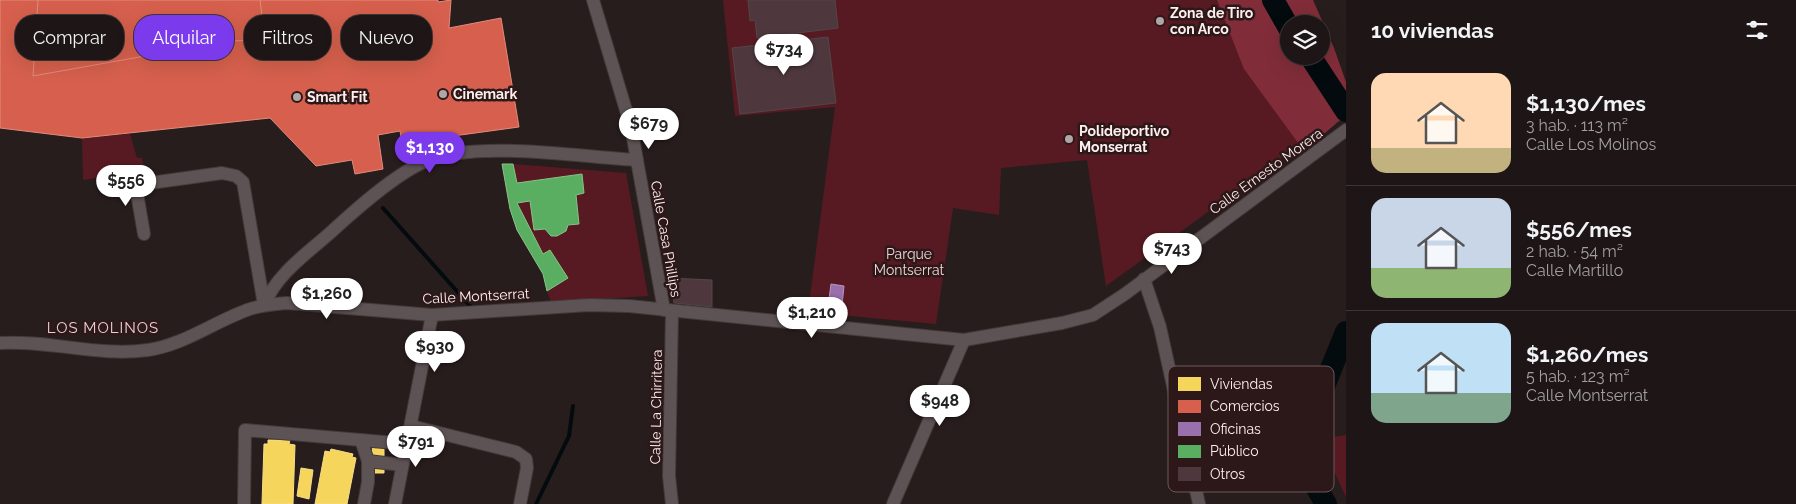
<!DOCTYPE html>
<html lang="es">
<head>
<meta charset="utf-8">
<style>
	:root { --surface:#1e1616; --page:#2b2323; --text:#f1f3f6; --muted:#a19fa1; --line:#3c3535; --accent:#7c3aed }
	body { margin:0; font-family:Raleway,sans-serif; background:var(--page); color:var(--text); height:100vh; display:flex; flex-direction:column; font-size:19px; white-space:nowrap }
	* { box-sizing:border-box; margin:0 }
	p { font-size:16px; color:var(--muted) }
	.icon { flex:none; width:28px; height:28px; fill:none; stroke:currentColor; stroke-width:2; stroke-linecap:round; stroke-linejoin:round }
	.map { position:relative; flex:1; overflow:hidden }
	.sheet { display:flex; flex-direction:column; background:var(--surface); width:450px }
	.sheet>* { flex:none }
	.guide { position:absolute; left:15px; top:15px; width:475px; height:45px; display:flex; gap:10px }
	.controls { position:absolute; left:1280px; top:15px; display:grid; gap:10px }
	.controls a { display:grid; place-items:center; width:50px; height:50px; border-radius:50%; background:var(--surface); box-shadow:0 5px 20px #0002,0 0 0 1px var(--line); font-size:25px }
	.price { position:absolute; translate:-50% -42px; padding:0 11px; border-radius:18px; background:#fff; color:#222; font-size:16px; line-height:32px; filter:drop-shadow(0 1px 2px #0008) }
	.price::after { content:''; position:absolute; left:50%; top:30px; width:15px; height:11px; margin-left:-8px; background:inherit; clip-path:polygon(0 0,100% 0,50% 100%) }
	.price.active { background:var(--accent); color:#fff }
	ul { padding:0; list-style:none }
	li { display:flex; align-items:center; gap:15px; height:125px; padding:0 25px }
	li+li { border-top:1px solid var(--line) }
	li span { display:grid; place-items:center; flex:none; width:140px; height:100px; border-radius:15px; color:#555 }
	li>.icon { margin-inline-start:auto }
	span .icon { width:60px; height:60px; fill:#fffc; stroke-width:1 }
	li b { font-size:21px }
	h2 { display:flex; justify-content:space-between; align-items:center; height:60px; padding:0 25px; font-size:21px }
	.chip { padding:0 18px; border-radius:20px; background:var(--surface); box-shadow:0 5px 20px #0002,0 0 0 1px var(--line); font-size:18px; line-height:45px }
	.chip.active { background:var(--accent); color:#fff }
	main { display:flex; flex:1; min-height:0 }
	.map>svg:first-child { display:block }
	.green { fill:#581a22 }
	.forest { fill:#802d39; fill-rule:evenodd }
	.homes { fill:#f6d55c; stroke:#f8dc88 }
	.shops { fill:#d6604d; stroke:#e28b7d }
	.offices { fill:#9970ab; stroke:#b796bf }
	.public { fill:#5aae61; stroke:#8bc18b }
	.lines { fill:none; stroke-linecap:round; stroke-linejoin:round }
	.stream { stroke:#040b0e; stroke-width:4 }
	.river { stroke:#040b0e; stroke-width:22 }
	.building { fill:#4f383d; stroke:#514748 }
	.minor-casing { stroke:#433a3a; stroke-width:14 }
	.minor { stroke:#5e5354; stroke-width:12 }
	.poi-dot { fill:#b3a5a5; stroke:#2d1819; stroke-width:2 }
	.labels { text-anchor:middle; stroke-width:5; stroke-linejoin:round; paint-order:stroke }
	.poi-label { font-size:14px; font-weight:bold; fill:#feeeee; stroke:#2d1819; text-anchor:start }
	.street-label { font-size:14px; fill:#feeeee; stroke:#2d1819 }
	.park-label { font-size:14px; fill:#f0d3d4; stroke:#2d1819 }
	.neighbourhood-label { font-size:15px; letter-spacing:1px; fill:#eccdce; stroke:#2d1819 }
	.key { fill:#2d1819; stroke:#6c5859; stroke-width:1 }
	.key-label { font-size:14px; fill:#feeeee }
</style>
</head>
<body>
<main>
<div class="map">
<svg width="1346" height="504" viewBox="0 0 1346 504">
	<rect width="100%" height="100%" fill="#281d1d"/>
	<!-- green -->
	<g class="green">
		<path d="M723,0H1255L1289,56L1337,118L1106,286L1087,160L1001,168L999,215L953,208L936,324L808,312L835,107L735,116Z"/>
		<path d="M130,134L137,158H142L145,174L139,175L137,166L127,168V173L83,180L82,138Z"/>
		<path d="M513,164L626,173L648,296L551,302L547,291L568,278L550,250L543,254L517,203L530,201L534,230L545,229L550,236C559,237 564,234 568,225L579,224L576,195L584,193L582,174L517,183Z"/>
		<path d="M1346,435V497L1319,439Z"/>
	</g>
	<!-- forest -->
	<path class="forest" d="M1217,0H1313L1334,48L1346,82V115L1304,151L1244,69ZM1289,24H1321V56H1289Z"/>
	<!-- homes -->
	<g class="homes">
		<path d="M372,436H384V473H373Z"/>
		<path d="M268,440H290L289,444L295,445L293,504H262L264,444H268Z"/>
		<path d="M331,449L353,454L352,457L356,458L347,504H315L325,451L330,452Z"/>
		<path d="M301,468L313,470L309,499L297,496Z"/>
	</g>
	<!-- shops -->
	<g class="shops">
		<path d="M0,0H438V2L451,0L449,28L501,18L519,127L402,143L400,131L378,135L383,169L355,174L352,160L316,166L270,118L82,138L0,128Z"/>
		<path d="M38,0H260L265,40L229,41L33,76Z"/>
	</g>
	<!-- offices -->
	<path class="offices" d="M831,284L844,286L841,315L827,314Z"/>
	<!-- public -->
	<path class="public" d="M502,164H513L517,183L582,174L584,193L576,195L579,224L568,225L566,231L557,236H551L545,229L534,230L530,201L517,203L543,254L550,250L568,278L547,291L543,274L517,230L510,209Z"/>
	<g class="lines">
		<!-- stream -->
		<g class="stream">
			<path d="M383,208L471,307"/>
			<path d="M536,504L569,436L573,406"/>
		</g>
		<!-- river -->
		<g class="river">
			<path d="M1273,0L1289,28"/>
			<path d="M1310,56L1346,111"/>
			<path d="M1326,504C1313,482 1303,464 1303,438L1346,332"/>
		</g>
	</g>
	<!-- building -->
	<g class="building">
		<path d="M748,0H835L838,28L757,38L755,20L750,21Z"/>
		<path d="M828,37L836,103L740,114L732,48Z"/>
		<path d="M670,278L712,280V307L674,303Z"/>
	</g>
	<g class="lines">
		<defs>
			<g id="minor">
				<path d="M593,0L631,127L664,310"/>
				<path d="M134,176L144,234"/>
				<path d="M136,185L222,173L236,176L243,182L264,305"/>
				<path d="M1144,279L1160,327L1199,504"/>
				<path d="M264,305C277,274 305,255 330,233C355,210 395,174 426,161C477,140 581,157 637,160"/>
				<path d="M0,343C49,340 99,357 148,350C184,345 215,321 250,309C262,305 274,304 287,303L432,315L589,305L629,306L964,340L1062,323L1093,315L1125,294L1346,130"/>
				<path d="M411,426L516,452L526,459L527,468L520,504"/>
				<path d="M361,440L368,461V482L364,504"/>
				<path d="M368,461L402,465"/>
				<path d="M244,504L245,430L407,444"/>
				<path d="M395,504L432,315"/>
				<path d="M672,504L669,476L672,311"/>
				<path d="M893,504L964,340"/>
			</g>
		</defs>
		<!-- minor casing -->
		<use href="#minor" class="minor-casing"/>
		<!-- minor -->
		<use href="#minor" class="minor"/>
	</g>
	<!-- markers -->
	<g class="poi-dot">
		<circle cx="1160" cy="21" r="5"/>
		<circle cx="443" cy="94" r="5"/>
		<circle cx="297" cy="97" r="5"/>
		<circle cx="1069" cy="139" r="5"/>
	</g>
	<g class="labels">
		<!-- poi labels -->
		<g class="poi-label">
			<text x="1170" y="18">Zona de Tiro<tspan x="1170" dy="16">con Arco</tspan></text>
			<text x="453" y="99">Cinemark</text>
			<text x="307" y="102">Smart Fit</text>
			<text x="1079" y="136">Polideportivo<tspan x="1079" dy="16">Monserrat</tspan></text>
		</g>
		<!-- street labels -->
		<g class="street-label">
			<text transform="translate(1266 171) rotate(-36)" y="5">Calle Ernesto Morera</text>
			<text transform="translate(666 239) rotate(80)" y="5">Calle Casa Phillips</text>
			<text transform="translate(476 296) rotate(-3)" y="5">Calle Montserrat</text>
			<text transform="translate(656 407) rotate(-89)" y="5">Calle La Chirritera</text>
		</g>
		<!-- park labels -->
		<g class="park-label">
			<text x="909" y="259">Parque<tspan x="909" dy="16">Montserrat</tspan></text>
		</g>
		<!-- neighbourhood labels -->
		<g class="neighbourhood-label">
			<text x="103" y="333">LOS MOLINOS</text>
		</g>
	</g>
	<!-- legend -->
	<rect x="1168" y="366" width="166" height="126" rx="8" class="key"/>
	<rect x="1178" y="377" width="23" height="14" fill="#f6d55c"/>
	<rect x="1178" y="400" width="23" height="13" fill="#d6604d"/>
	<rect x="1178" y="422" width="23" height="14" fill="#9970ab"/>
	<rect x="1178" y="445" width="23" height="13" fill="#5aae61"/>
	<rect x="1178" y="467" width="23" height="14" fill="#4f383d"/>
	<g class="key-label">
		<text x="1210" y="389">Viviendas</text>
		<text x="1210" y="411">Comercios</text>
		<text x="1210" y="434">Oficinas</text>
		<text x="1210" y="456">Público</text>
		<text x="1210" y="479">Otros</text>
	</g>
</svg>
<div class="controls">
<a><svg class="icon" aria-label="layers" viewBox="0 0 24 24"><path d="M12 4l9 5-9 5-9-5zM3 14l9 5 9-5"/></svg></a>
</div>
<b class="price" style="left:784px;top:76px">$734</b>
<b class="price" style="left:649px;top:150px">$679</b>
<b class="price active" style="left:430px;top:174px">$1,130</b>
<b class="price" style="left:126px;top:207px">$556</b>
<b class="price" style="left:1172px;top:275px">$743</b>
<b class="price" style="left:327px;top:320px">$1,260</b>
<b class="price" style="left:812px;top:339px">$1,210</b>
<b class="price" style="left:435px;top:373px">$930</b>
<b class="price" style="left:940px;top:427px">$948</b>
<b class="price" style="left:416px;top:468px">$791</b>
<div class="guide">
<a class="chip">Comprar</a>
<a class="chip active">Alquilar</a>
<a class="chip">Filtros</a>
<a class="chip">Nuevo</a>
</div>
</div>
<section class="sheet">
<h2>10 viviendas<svg class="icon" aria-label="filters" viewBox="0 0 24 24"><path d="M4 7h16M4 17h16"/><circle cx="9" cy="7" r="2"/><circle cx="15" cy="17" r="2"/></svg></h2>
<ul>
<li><span style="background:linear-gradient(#ffd9b3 75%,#c2b280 0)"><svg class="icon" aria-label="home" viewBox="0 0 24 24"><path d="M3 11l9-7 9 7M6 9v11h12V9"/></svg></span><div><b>$1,130/mes</b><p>3 hab. · 113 m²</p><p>Calle Los Molinos</p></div></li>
<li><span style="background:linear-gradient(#c9d6e8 70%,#8fb573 0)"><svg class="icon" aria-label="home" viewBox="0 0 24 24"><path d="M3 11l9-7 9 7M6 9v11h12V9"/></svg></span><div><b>$556/mes</b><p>2 hab. · 54 m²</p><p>Calle Martillo</p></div></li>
<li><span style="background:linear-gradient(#bfe0f5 70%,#7fa58c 0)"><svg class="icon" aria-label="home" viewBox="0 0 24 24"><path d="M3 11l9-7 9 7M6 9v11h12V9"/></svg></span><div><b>$1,260/mes</b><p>5 hab. · 123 m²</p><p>Calle Montserrat</p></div></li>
</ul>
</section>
</main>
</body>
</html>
